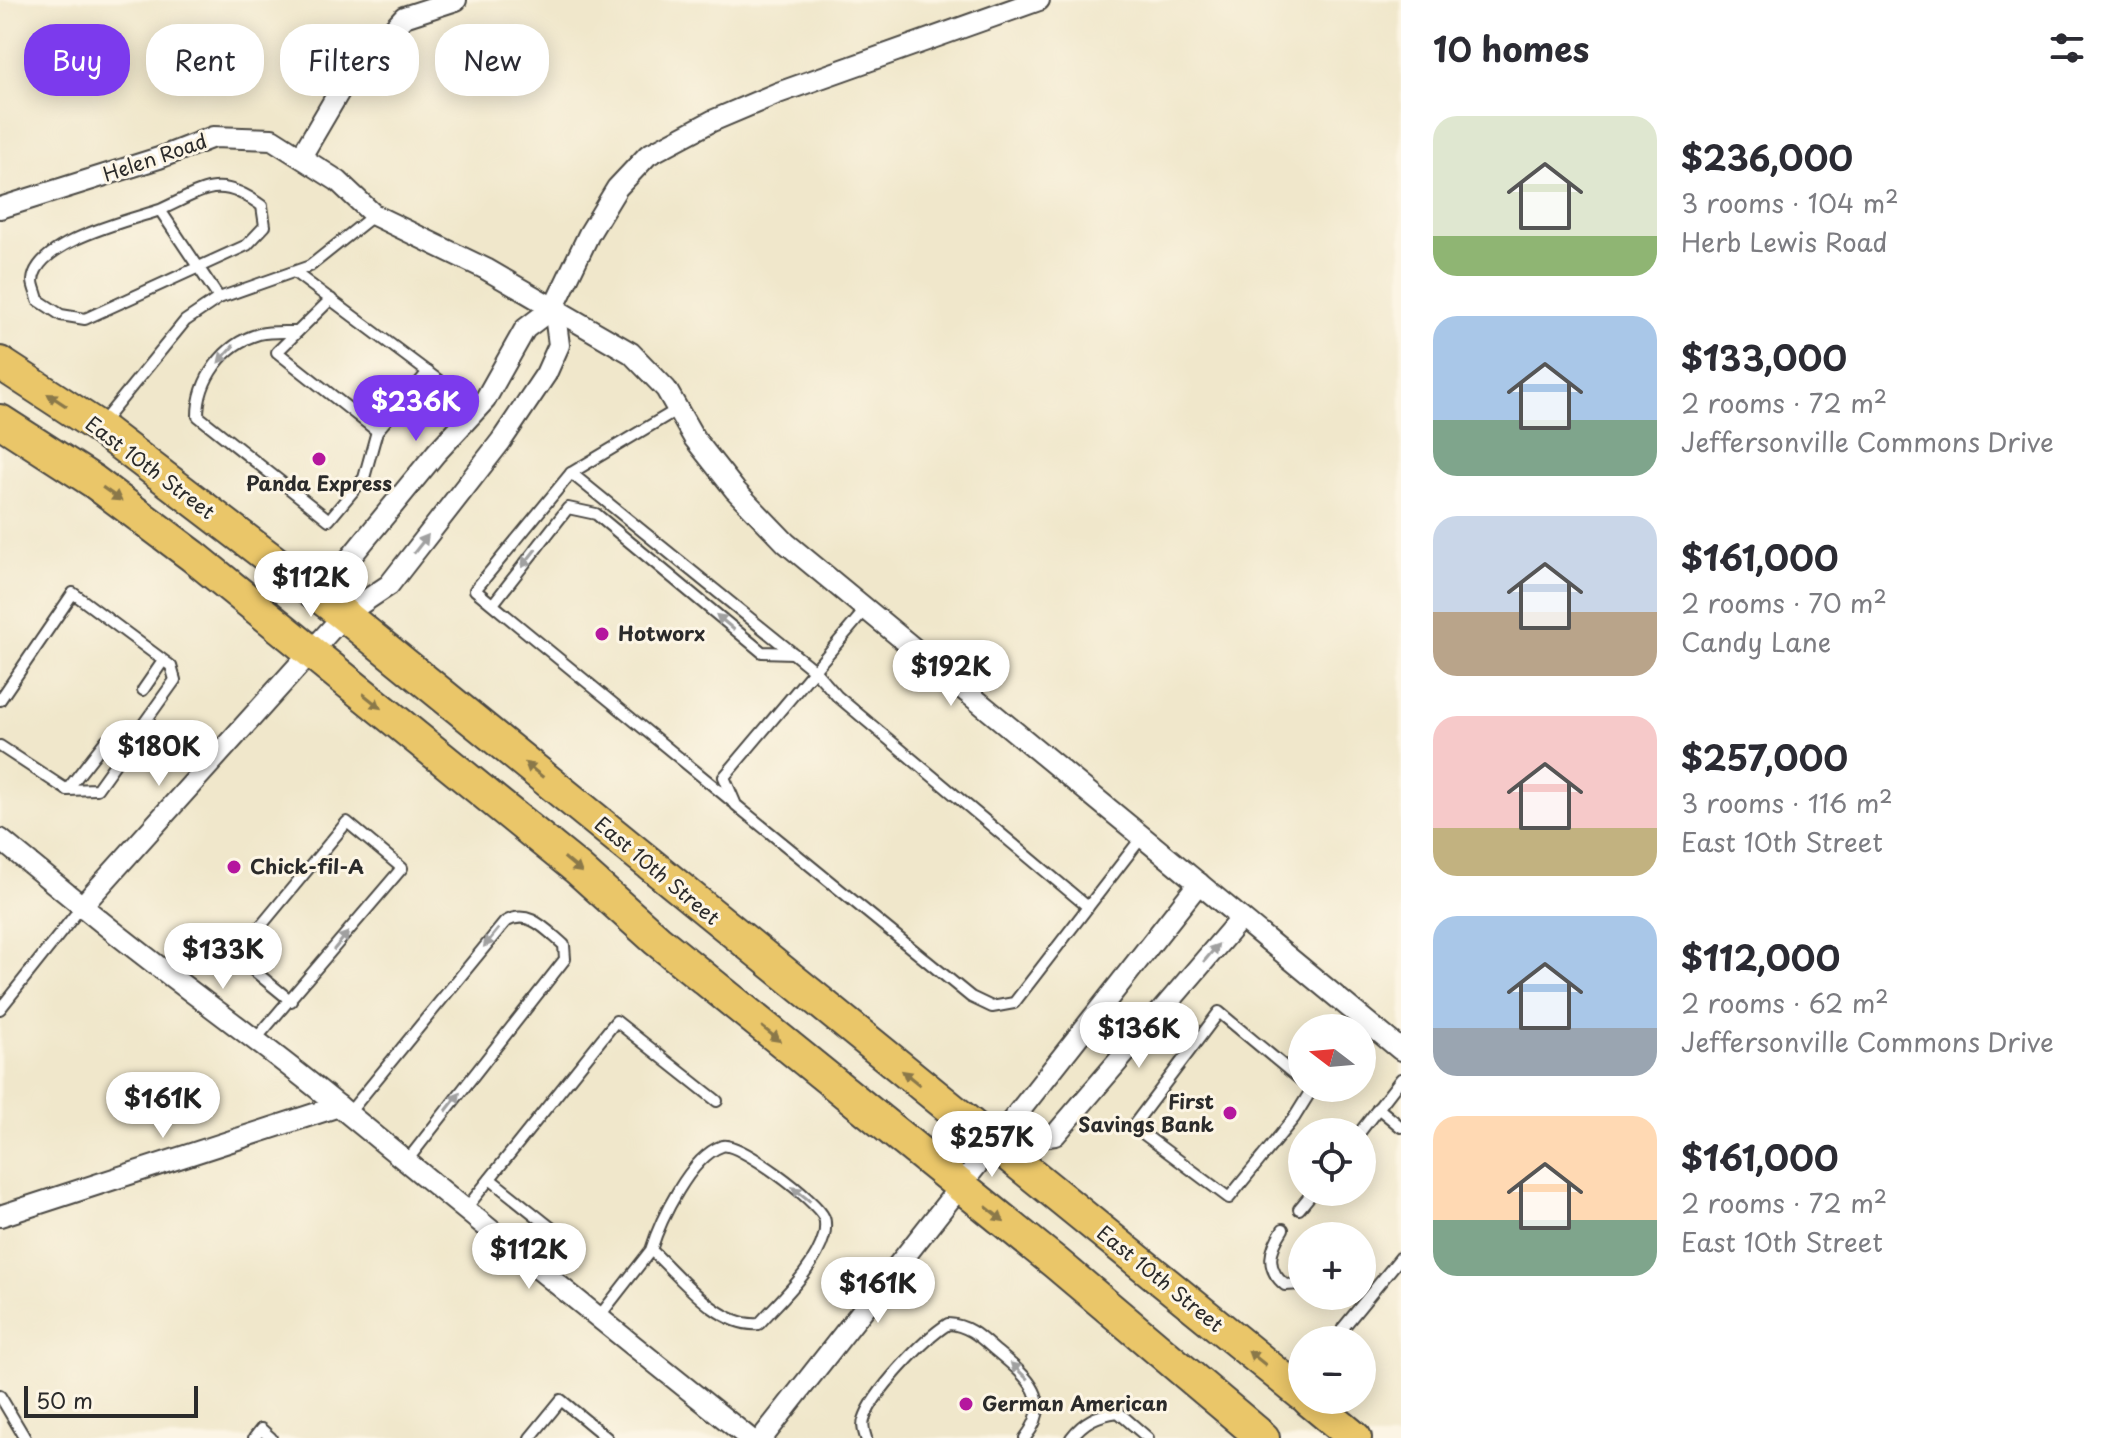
<!DOCTYPE html>
<html lang="en">
<head>
<meta charset="utf-8">
<style>
	:root { --surface:#fff; --page:#f2f2f3; --text:#2b2b33; --muted:#7c7c81; --accent:#7c3aed }
	body { margin:0; font-family:"Playpen Sans",sans-serif; background:var(--page); color:var(--text); height:100vh; display:flex; flex-direction:column; font-size:30px; white-space:nowrap }
	* { box-sizing:border-box; margin:0 }
	p { font-size:26px; color:var(--muted) }
	.icon { flex:none; width:44px; height:44px; fill:none; stroke:currentColor; stroke-width:2; stroke-linecap:round; stroke-linejoin:round }
	.map { position:relative; flex:1; overflow:hidden }
	.panel { display:flex; flex-direction:column; background:var(--surface); width:720px }
	.panel>* { flex:none }
	.top-card { position:absolute; left:24px; top:24px; width:760px; height:72px; display:flex; gap:16px }
	.needle { width:52px; rotate:286deg }
	.tools { position:absolute; left:1288px; top:1014px; display:grid; gap:16px }
	.tools a { display:grid; place-items:center; width:88px; height:88px; border-radius:50%; background:var(--surface); box-shadow:0 4px 20px #0003; font-size:40px }
	.scale { position:absolute; left:24px; bottom:20px; width:174px; box-sizing:border-box; padding-left:8px; border:4px solid #2b2b2b; border-top:0; font-size:22px; line-height:28px; white-space:nowrap; color:#2b2b2b; -webkit-text-stroke:6px #fcf5e5; paint-order:stroke }
	.price { position:absolute; translate:-50% -68px; padding:0 18px; border-radius:28px; background:#fff; color:#222; font-size:26px; line-height:52px; filter:drop-shadow(0 2px 4px #0008) }
	.price::after { content:''; position:absolute; left:50%; top:48px; width:24px; height:18px; margin-left:-12px; background:inherit; clip-path:polygon(0 0,100% 0,50% 100%) }
	.price.current { background:var(--accent); color:#fff }
	ul { padding:0; list-style:none }
	li { display:flex; align-items:center; gap:24px; height:200px; padding:0 32px }
	li span { display:grid; place-items:center; flex:none; width:224px; height:160px; border-radius:24px; color:#555 }
	li>.icon { margin-inline-start:auto }
	span .icon { width:96px; height:96px; fill:#fffc; stroke-width:1 }
	li b { font-size:34px }
	h2 { display:flex; justify-content:space-between; align-items:center; height:96px; padding:0 32px; font-size:34px }
	.pill { padding:0 28px; border-radius:32px; background:var(--surface); box-shadow:0 4px 20px #0003; font-size:28px; line-height:72px }
	.pill.current { background:var(--accent); color:#fff }
	main { display:flex; flex:1; min-height:0 }
	.map>svg:first-child { display:block }
	.lines { fill:none; stroke-linecap:round; stroke-linejoin:round }
	.service-casing { stroke:#494743; stroke-width:14 }
	.minor-casing { stroke:#494743; stroke-width:24 }
	.primary-casing { stroke:#494743; stroke-width:36 }
	.service { stroke:#fff; stroke-width:10 }
	.minor { stroke:#fff; stroke-width:20 }
	.primary { stroke:#eac669; stroke-width:32 }
	.oneway { fill:#a0a0a0 }
	.oneway2 { fill:#8a784a }
	.poi-dot { fill:#b5179e; stroke:#fcf5e5; stroke-width:3 }
	.labels { text-anchor:middle; stroke-width:6; stroke-linejoin:round; paint-order:stroke }
	.street-label { font-size:20px; fill:#2b2b2b; stroke:#fcf5e5 }
	.poi-label { font-size:20px; font-weight:bold; fill:#2b2b2b; stroke:#fcf5e5; text-anchor:start }
</style>
</head>
<body>
<main>
<div class="map">
<svg width="1401" height="1438" viewBox="0 0 1401 1438">
	<rect width="100%" height="100%" fill="#fcf5e5"/>
	<filter id="ink" filterUnits="userSpaceOnUse"><feTurbulence type="fractalNoise" baseFrequency=".0125" numOctaves="2"/><feDisplacementMap in="SourceGraphic" scale="16" xChannelSelector="R" yChannelSelector="G"/><feConvolveMatrix kernelMatrix="1 2 1 2 8 2 1 2 1" color-interpolation-filters="sRGB"/></filter>
	<filter id="wash" filterUnits="userSpaceOnUse"><feTurbulence type="fractalNoise" baseFrequency=".006" numOctaves="4" result="noise"/><feDisplacementMap in="SourceGraphic" scale="32" xChannelSelector="R" yChannelSelector="G"/><feGaussianBlur stdDeviation="1.8" result="paint"/><feColorMatrix in="noise" values="0 0 0 0 0 0 0 0 0 0 0 0 0 0 0 0 0 1.4 0 .05"/><feComposite in="paint" operator="in"/></filter>
	<g filter="url(#wash)">
		<rect width="100%" height="100%" fill="#f0e7cb"/>
	</g>
	<g filter="url(#ink)">
		<g class="lines">
			<defs>
				<g id="service">
					<path d="M160,210C130,220 35,242 33,281C33,286 37,294 38,300L61,315L85,319L247,245L265,226L262,206C219,174 204,190 160,210L219,298"/>
					<path d="M294,272L477,409"/>
					<path d="M331,299L277,352L377,431L428,372"/>
					<path d="M297,332C285,332 270,331 259,334C223,344 198,380 198,416L329,520L364,478L377,431"/>
					<path d="M678,409L571,473L475,590L733,802"/>
					<path d="M102,423L185,321L219,298L310,266L374,215"/>
					<path d="M571,473L815,671L837,696L1088,907"/>
					<path d="M493,604L568,508L596,514L762,652L793,653"/>
					<path d="M866,609L724,777L736,805L971,997L992,1007L1014,1003L1142,837"/>
					<path d="M143,690L163,661"/>
					<path d="M0,700L73,593L171,666L175,680L97,789L67,790L0,746"/>
					<path d="M67,790L106,740"/>
					<path d="M0,1009L82,906"/>
					<path d="M255,1040L402,868L347,822L236,956L291,1001"/>
					<path d="M1302,1081L1219,1012L1133,1126L1229,1198L1294,1118L1312,1089"/>
					<path d="M1378,1108L1401,1127"/>
					<path d="M348,1114L505,922C529,908 546,930 564,945L565,959L406,1162"/>
					<path d="M1360,1132L1401,1079"/>
					<path d="M490,1179L574,1246"/>
					<path d="M1299,1209L1313,1192"/>
					<path d="M464,1211L616,1021L717,1101"/>
					<path d="M1283,1229C1270,1249 1264,1268 1285,1285L1302,1284"/>
					<path d="M598,1318L651,1250C680,1276 718,1328 759,1324C781,1299 815,1269 824,1236C825,1232 826,1222 824,1218C818,1201 738,1141 722,1146C690,1157 660,1221 651,1250"/>
					<path d="M1343,1328L1401,1257"/>
					<path d="M0,1396L25,1438"/>
					<path d="M254,1438L261,1429L271,1438"/>
					<path d="M530,1438L561,1400L607,1438"/>
					<path d="M866,1438C864,1432 862,1426 864,1420C872,1393 924,1339 948,1324C969,1325 981,1338 996,1351C1026,1376 1056,1399 1025,1438"/>
					<path d="M1071,1438C1084,1421 1097,1415 1118,1412L1148,1438"/>
				</g>
				<g id="minor">
					<path d="M302,155L346,80L404,17L456,0"/>
					<path d="M0,208L159,158L213,137L272,139L338,181L374,215L486,269L631,353L666,389L694,438L735,490L786,543L1401,1050"/>
					<path d="M344,615L350,558L436,453L485,400L525,329L554,307L589,234L617,188L648,155L712,121L778,93L1039,0"/>
					<path d="M0,839L82,906L344,615L389,585L501,441L546,374L559,345L554,307"/>
					<path d="M82,906C166,976 256,1037 340,1107C475,1218 612,1329 749,1438"/>
					<path d="M993,1144L1055,1135L1241,918"/>
					<path d="M0,1216L339,1106"/>
					<path d="M762,1438L1199,883"/>
				</g>
				<g id="primary">
					<path d="M0,363L98,427L344,615L1302,1394"/>
					<path d="M0,421L93,481L193,556L578,869L657,940L1056,1263L1263,1438"/>
					<path d="M1309,1400L1355,1438"/>
				</g>
			</defs>
			<!-- service casing -->
			<use href="#service" class="service-casing"/>
			<!-- minor casing -->
			<use href="#minor" class="minor-casing"/>
			<!-- primary casing -->
			<use href="#primary" class="primary-casing"/>
			<!-- service -->
			<use href="#service" class="service"/>
			<!-- minor -->
			<use href="#minor" class="minor"/>
			<!-- primary -->
			<use href="#primary" class="primary"/>
		</g>
		<!-- one-way arrows -->
		<defs><path id="oneway-solid" d="M-6-.8H1V-3.2L6.5 0L1 3.2V.8H-6Z" transform="scale(2)"/></defs>
		<g class="oneway">
			<use href="#oneway-solid" transform="translate(226 354) rotate(132)"/>
			<use href="#oneway-solid" transform="translate(421 544) rotate(-52)"/>
			<use href="#oneway-solid" transform="translate(529 558) rotate(128)"/>
			<use href="#oneway-solid" transform="translate(725 622) rotate(-140)"/>
			<use href="#oneway-solid" transform="translate(491 938) rotate(129)"/>
			<use href="#oneway-solid" transform="translate(341 941) rotate(-50)"/>
			<use href="#oneway-solid" transform="translate(1211 953) rotate(-50)"/>
			<use href="#oneway-solid" transform="translate(453 1102) rotate(-52)"/>
			<use href="#oneway-solid" transform="translate(801 1194) rotate(-142)"/>
			<use href="#oneway-solid" transform="translate(1019 1371) rotate(-136)"/>
		</g>
		<g class="oneway2">
			<use href="#oneway-solid" transform="translate(57 400) rotate(-147)"/>
			<use href="#oneway-solid" transform="translate(112 494) rotate(35)"/>
			<use href="#oneway-solid" transform="translate(372 701) rotate(39)"/>
			<use href="#oneway-solid" transform="translate(534 770) rotate(-141)"/>
			<use href="#oneway-solid" transform="translate(573 865) rotate(40)"/>
			<use href="#oneway-solid" transform="translate(771 1034) rotate(39)"/>
			<use href="#oneway-solid" transform="translate(911 1078) rotate(-141)"/>
			<use href="#oneway-solid" transform="translate(995 1214) rotate(39)"/>
			<use href="#oneway-solid" transform="translate(1257 1358) rotate(-141)"/>
		</g>
	</g>
	<!-- markers -->
	<g class="poi-dot">
		<circle cx="319" cy="459" r="8"/>
		<circle cx="602" cy="634" r="8"/>
		<circle cx="234" cy="867" r="8"/>
		<circle cx="1230" cy="1113" r="8"/>
		<circle cx="966" cy="1404" r="8"/>
	</g>
	<g class="labels">
		<!-- street labels -->
		<g class="street-label">
			<text transform="translate(155 158) rotate(-19)" y="7">Helen Road</text>
			<text transform="translate(150 468) rotate(37)" y="7">East 10th Street</text>
			<text transform="translate(657 871) rotate(40)" y="7">East 10th Street</text>
			<text transform="translate(1160 1279) rotate(39)" y="7">East 10th Street</text>
		</g>
		<!-- poi labels -->
		<g class="poi-label">
			<text x="319" y="491" text-anchor="middle">Panda Express</text>
			<text x="618" y="641">Hotworx</text>
			<text x="250" y="874">Chick-fil-A</text>
			<text x="1214" y="1109" text-anchor="end">First<tspan x="1214" dy="23">Savings Bank</tspan></text>
			<text x="982" y="1411">German American</text>
		</g>
	</g>
</svg>
<div class="tools">
<a><svg class="needle" viewBox="-14 -14 28 28"><path d="M0-13l5 13h-10z" fill="#e53935"/><path d="M0 13l5-13h-10z" fill="#7c7c81"/></svg></a>
<a><svg class="icon" aria-label="locate" viewBox="0 0 24 24"><circle cx="12" cy="12" r="6"/><path d="M12 2v4M12 18v4M2 12h4M18 12h4"/></svg></a>
<a>+</a>
<a>−</a>
</div>
<div class="scale">50 m</div>
<b class="price current" style="left:416px;top:443px">$236K</b>
<b class="price" style="left:311px;top:619px">$112K</b>
<b class="price" style="left:951px;top:708px">$192K</b>
<b class="price" style="left:159px;top:788px">$180K</b>
<b class="price" style="left:223px;top:991px">$133K</b>
<b class="price" style="left:1139px;top:1070px">$136K</b>
<b class="price" style="left:163px;top:1140px">$161K</b>
<b class="price" style="left:992px;top:1179px">$257K</b>
<b class="price" style="left:529px;top:1291px">$112K</b>
<b class="price" style="left:878px;top:1325px">$161K</b>
<div class="top-card">
<a class="pill current">Buy</a>
<a class="pill">Rent</a>
<a class="pill">Filters</a>
<a class="pill">New</a>
</div>
</div>
<section class="panel">
<h2>10 homes<svg class="icon" aria-label="filters" viewBox="0 0 24 24"><path d="M4 7h16M4 17h16"/><circle cx="9" cy="7" r="2"/><circle cx="15" cy="17" r="2"/></svg></h2>
<ul>
<li><span style="background:linear-gradient(#dfe7d0 75%,#8fb573 0)"><svg class="icon" aria-label="home" viewBox="0 0 24 24"><path d="M3 11l9-7 9 7M6 9v11h12V9"/></svg></span><div><b>$236,000</b><p>3 rooms · 104 m²</p><p>Herb Lewis Road</p></div></li>
<li><span style="background:linear-gradient(#a9c7e8 65%,#7fa58c 0)"><svg class="icon" aria-label="home" viewBox="0 0 24 24"><path d="M3 11l9-7 9 7M6 9v11h12V9"/></svg></span><div><b>$133,000</b><p>2 rooms · 72 m²</p><p>Jeffersonville Commons Drive</p></div></li>
<li><span style="background:linear-gradient(#c9d6e8 60%,#b9a48a 0)"><svg class="icon" aria-label="home" viewBox="0 0 24 24"><path d="M3 11l9-7 9 7M6 9v11h12V9"/></svg></span><div><b>$161,000</b><p>2 rooms · 70 m²</p><p>Candy Lane</p></div></li>
<li><span style="background:linear-gradient(#f6c9c9 70%,#c2b280 0)"><svg class="icon" aria-label="home" viewBox="0 0 24 24"><path d="M3 11l9-7 9 7M6 9v11h12V9"/></svg></span><div><b>$257,000</b><p>3 rooms · 116 m²</p><p>East 10th Street</p></div></li>
<li><span style="background:linear-gradient(#a9c7e8 70%,#9aa5b1 0)"><svg class="icon" aria-label="home" viewBox="0 0 24 24"><path d="M3 11l9-7 9 7M6 9v11h12V9"/></svg></span><div><b>$112,000</b><p>2 rooms · 62 m²</p><p>Jeffersonville Commons Drive</p></div></li>
<li><span style="background:linear-gradient(#ffd9b3 65%,#7fa58c 0)"><svg class="icon" aria-label="home" viewBox="0 0 24 24"><path d="M3 11l9-7 9 7M6 9v11h12V9"/></svg></span><div><b>$161,000</b><p>2 rooms · 72 m²</p><p>East 10th Street</p></div></li>
</ul>
</section>
</main>
</body>
</html>
